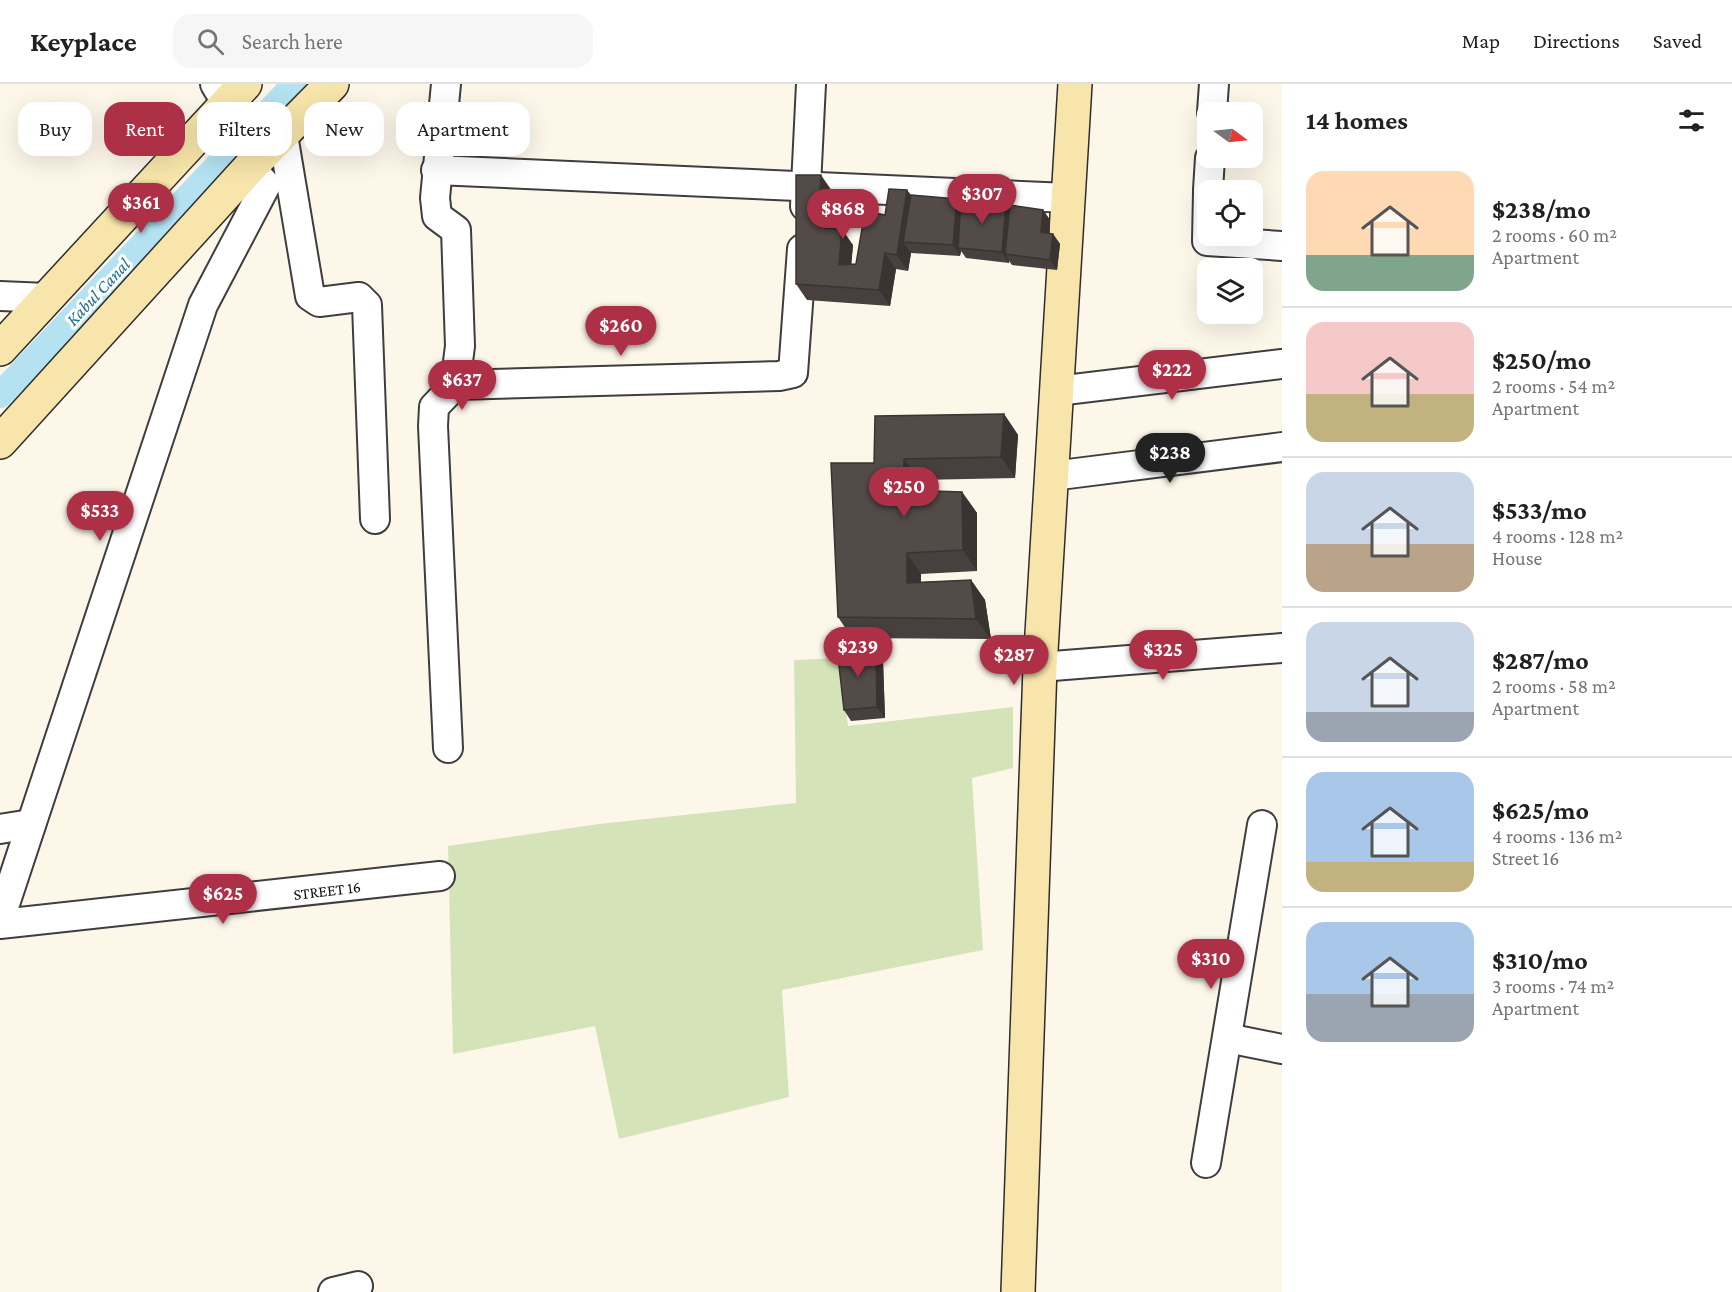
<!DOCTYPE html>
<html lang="en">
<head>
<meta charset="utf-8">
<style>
	:root { --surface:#fff; --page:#f6f6f6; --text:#202124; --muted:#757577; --line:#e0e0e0; --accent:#ae3047 }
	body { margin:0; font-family:"Crimson Pro",serif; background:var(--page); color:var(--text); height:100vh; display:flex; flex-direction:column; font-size:22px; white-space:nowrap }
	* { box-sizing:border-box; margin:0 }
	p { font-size:20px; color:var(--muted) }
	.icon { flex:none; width:33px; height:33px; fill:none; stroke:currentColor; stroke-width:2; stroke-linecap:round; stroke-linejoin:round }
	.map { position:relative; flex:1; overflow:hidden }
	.panel { display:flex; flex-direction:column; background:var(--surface); width:450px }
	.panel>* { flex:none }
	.banner { position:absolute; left:18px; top:18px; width:570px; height:54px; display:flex; gap:12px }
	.needle { width:39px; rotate:105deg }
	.tools { position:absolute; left:1197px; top:18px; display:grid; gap:12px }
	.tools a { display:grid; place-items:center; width:66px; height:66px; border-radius:12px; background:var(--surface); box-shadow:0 6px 24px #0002; font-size:30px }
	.price { position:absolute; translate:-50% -51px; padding:0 14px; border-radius:21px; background:var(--accent); color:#fff; font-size:20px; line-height:39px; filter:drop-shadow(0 2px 3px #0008) }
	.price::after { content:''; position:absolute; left:50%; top:36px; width:18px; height:14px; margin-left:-9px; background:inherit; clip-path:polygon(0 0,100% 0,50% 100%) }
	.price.current { background:#222; color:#fff }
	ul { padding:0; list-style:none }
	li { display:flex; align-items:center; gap:18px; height:150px; padding:0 24px }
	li+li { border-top:2px solid var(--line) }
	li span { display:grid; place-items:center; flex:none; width:168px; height:120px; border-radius:18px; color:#555 }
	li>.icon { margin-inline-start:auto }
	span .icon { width:72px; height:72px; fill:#fffc; stroke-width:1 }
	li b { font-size:26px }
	h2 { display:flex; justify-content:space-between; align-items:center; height:72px; padding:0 24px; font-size:26px }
	.pill { padding:0 21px; border-radius:18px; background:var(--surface); box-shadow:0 6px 24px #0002; font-size:21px; line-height:54px }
	.pill.current { background:var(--accent); color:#fff }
	header { display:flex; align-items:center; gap:36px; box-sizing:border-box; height:84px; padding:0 30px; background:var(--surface); border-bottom:2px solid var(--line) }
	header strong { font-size:28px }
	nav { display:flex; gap:33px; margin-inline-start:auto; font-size:21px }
	.search { width:420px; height:54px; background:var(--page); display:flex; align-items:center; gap:15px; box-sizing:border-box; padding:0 21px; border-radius:18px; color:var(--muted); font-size:22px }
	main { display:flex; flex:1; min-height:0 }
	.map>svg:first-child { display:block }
	.green { fill:#d5e4b8 }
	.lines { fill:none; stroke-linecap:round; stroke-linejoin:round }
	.canal { stroke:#b4e2f0; stroke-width:26 }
	.street-casing { stroke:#3e3e3e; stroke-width:32 }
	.secondary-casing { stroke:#2d2d2d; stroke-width:36 }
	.street { stroke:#fff; stroke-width:28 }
	.secondary { stroke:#f8e5ab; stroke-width:33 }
	.wall { fill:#47403e }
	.shaded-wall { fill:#393432 }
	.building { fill:#524b48; stroke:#393432; stroke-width:1.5 }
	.labels { text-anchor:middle; stroke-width:6; stroke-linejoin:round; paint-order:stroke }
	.street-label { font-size:16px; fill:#0b0b0b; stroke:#fff }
	.water-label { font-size:18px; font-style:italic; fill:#206f91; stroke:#fff }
</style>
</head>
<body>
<header>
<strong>Keyplace</strong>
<div class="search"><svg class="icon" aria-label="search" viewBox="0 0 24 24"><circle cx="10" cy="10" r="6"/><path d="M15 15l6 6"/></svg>Search here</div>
<nav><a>Map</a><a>Directions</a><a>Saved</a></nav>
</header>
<main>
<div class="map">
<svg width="1282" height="1208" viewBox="0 0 1282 1208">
	<rect width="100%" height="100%" fill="#fdf7ea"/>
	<!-- green -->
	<path class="green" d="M840,574L848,642L1013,623V684L972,694L983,866L782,906L789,1013L619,1055L595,942L453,970L448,762L599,740L796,719L794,576Z"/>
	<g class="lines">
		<!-- canal -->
		<path class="canal" d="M0,311L295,0"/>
		<defs>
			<g id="street">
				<path d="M215,0L227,20"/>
				<path d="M446,0L435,114L437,132L456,146L460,262L455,301L434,323L433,342L448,664"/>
				<path d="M1212,28L1214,0"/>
				<path d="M283,51L310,212L319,218L359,213L367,221L375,435"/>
				<path d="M436,86L1068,114"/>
				<path d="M1208,106L1210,74"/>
				<path d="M1208,108L1207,157L1282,162"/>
				<path d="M805,122L811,0"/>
				<path d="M0,212L47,214"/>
				<path d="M455,301L779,292L793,289L802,165"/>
				<path d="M1057,307L1282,280"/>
				<path d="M1052,392L1282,363"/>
				<path d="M1040,583L1282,564"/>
				<path d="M0,745L31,740"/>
				<path d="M0,835L203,221L266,101L250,83"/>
				<path d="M0,840L440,792"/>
				<path d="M1227,954L1282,965"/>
				<path d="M1206,1079L1262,741"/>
				<path d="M333,1208L358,1202"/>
			</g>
			<g id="secondary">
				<path d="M0,265L245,0"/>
				<path d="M0,358L250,83L332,0"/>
				<path d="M1018,1208L1040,583L1075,0"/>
			</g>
		</defs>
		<!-- street casing -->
		<use href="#street" class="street-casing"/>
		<!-- secondary casing -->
		<use href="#secondary" class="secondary-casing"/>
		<!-- street -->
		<use href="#street" class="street"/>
		<!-- secondary -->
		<use href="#secondary" class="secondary"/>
	</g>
	<!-- wall -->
	<g class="wall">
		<path d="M907,106L911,111L961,120L1043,126L1050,136L1049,149L1053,150L1060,160L1057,186L1012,181L1009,177V179L966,174L961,167L960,172L911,169L908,187L896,185L890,222L807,216L796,200L832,107L831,123L836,130V145L853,161L851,181L856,180L885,131Z"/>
		<path d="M1004,330L1018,351L1015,394L919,396L918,407L962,408L977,429V487L921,490V498L971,496L985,516L991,555L852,554L838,533L874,379Z"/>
		<path d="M883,577L885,634L851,637L844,626Z"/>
	</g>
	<!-- shaded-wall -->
	<g class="shaded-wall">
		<path d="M821,91L832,107L831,123L836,130V160L825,144L820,110Z"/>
		<path d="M907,106L918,122L903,158L911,169L908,187L897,171Z"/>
		<path d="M957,115L965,126L958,164L961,167L960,172L953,161Z"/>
		<path d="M1006,120L1014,131L1005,170L1009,177V179L1002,168Z"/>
		<path d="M1043,126L1050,136L1049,158L1041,148Z"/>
		<path d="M842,145L853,161L850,196L839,181Z"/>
		<path d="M1053,150L1060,160L1057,186L1050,176Z"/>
		<path d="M885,169L896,185L890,222L879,206Z"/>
		<path d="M1004,330L1018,351L1015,394L1001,373Z"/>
		<path d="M904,375L919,396L917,427L903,406Z"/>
		<path d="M962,408L977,429V487L963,466Z"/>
		<path d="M907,469L921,490V520L907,499Z"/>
		<path d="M971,496L985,516L991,555L976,535Z"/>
		<path d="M876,566L883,577L885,634L877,623Z"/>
	</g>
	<!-- building -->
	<g class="building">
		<path d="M796,91H821L820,110L825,115V144L842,145L839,181L856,180L865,127L885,131L889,105L907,106L897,171L885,169L879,206L796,200Z"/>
		<path d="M911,111L957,115L953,161L903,158Z"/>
		<path d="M961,114L1006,120L1002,168L958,164Z"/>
		<path d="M1010,121L1043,126L1041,148L1053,150L1050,176L1005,170Z"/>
		<path d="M1004,330L1001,373L904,375L903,406L962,408L963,466L907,469V499L971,496L976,535L838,533L831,379H874L875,332Z"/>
		<path d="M837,564L876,566L877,623L844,626Z"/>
	</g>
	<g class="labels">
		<!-- street labels -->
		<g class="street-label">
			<text transform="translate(327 806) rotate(-7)" y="6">STREET 16</text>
		</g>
		<!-- water labels -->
		<g class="water-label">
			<text transform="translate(98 208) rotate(-47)" y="6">Kabul Canal</text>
		</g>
	</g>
</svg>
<div class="tools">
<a><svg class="needle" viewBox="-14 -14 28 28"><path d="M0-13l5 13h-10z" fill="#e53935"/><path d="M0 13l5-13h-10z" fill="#757577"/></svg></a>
<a><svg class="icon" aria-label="locate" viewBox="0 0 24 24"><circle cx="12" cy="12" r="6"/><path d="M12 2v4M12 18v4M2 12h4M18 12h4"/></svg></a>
<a><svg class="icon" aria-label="layers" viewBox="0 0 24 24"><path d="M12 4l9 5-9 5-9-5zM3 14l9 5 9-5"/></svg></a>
</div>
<b class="price" style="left:982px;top:141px">$307</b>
<b class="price" style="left:141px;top:150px">$361</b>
<b class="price" style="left:843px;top:156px">$868</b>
<b class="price" style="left:621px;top:273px">$260</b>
<b class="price" style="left:1172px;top:317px">$222</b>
<b class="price" style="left:462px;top:327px">$637</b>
<b class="price current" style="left:1170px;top:400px">$238</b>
<b class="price" style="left:904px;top:434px">$250</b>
<b class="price" style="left:100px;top:458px">$533</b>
<b class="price" style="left:858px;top:594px">$239</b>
<b class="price" style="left:1163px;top:597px">$325</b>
<b class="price" style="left:1014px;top:602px">$287</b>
<b class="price" style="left:223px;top:841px">$625</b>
<b class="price" style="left:1211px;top:906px">$310</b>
<div class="banner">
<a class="pill">Buy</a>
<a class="pill current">Rent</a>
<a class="pill">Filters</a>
<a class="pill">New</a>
<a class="pill">Apartment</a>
</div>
</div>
<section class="panel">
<h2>14 homes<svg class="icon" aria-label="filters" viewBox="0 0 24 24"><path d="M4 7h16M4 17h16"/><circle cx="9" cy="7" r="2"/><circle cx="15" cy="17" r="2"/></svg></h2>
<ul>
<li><span style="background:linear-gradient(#ffd9b3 70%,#7fa58c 0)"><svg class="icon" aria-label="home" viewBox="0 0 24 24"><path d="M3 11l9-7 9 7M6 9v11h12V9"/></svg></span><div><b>$238/mo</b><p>2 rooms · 60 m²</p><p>Apartment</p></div></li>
<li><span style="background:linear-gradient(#f6c9c9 60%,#c2b280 0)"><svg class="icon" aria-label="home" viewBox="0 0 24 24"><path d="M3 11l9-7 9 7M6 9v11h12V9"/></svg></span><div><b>$250/mo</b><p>2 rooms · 54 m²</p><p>Apartment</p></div></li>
<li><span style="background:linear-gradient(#c9d6e8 60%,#b9a48a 0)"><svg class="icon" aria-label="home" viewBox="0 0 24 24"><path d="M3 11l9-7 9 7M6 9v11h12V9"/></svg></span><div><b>$533/mo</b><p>4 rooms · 128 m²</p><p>House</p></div></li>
<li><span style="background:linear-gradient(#c9d6e8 75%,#9aa5b1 0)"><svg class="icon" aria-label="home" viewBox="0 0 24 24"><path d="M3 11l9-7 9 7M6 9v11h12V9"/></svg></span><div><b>$287/mo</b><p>2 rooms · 58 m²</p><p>Apartment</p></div></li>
<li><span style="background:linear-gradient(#a9c7e8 75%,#c2b280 0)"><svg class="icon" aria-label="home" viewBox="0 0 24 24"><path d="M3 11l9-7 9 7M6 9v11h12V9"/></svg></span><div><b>$625/mo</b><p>4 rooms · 136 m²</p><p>Street 16</p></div></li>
<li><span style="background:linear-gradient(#a9c7e8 60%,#9aa5b1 0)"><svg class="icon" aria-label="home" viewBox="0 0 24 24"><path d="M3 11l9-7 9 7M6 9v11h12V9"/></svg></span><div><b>$310/mo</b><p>3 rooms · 74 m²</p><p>Apartment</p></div></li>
</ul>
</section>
</main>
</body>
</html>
